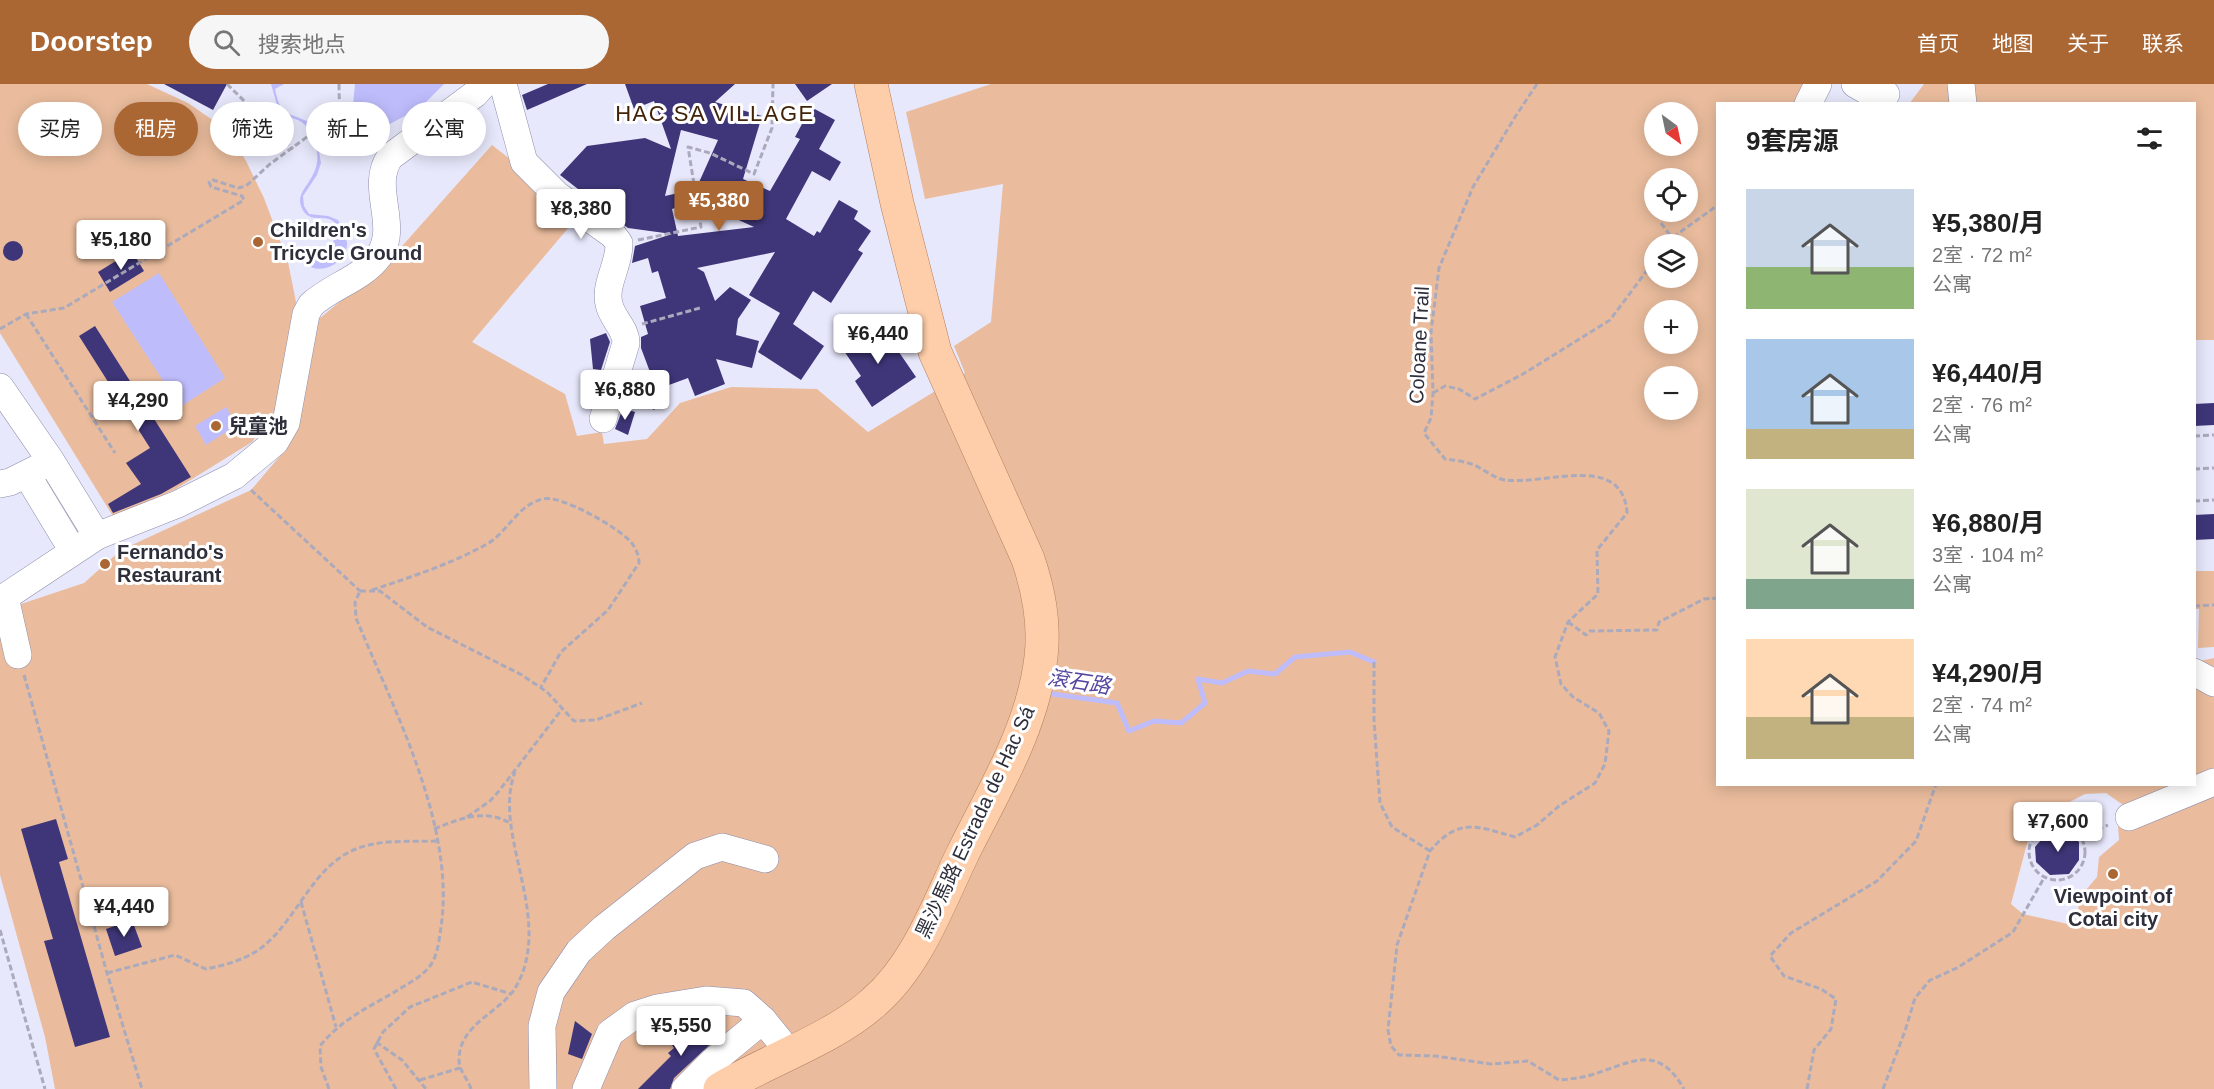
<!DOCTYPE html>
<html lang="zh">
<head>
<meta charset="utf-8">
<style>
	:root { --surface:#fff; --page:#f6f6f6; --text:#222; --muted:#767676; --accent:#aa6734 }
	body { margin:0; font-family:Helvetica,"Noto Sans SC",sans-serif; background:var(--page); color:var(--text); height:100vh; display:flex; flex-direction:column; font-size:22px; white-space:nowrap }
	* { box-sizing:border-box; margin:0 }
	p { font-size:20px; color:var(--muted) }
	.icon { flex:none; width:33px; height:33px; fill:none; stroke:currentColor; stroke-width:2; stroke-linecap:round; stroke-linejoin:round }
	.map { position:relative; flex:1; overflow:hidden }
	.drawer { position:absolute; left:1716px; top:18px; width:480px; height:684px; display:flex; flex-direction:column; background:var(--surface); border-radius:0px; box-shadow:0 3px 15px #0003 }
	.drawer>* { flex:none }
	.hud { position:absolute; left:18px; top:18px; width:570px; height:54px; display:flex; gap:12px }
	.needle { width:39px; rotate:147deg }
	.fabs { position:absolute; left:1644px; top:18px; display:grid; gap:12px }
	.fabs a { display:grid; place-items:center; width:54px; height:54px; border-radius:50%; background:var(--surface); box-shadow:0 3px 15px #0003; font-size:30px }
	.price { position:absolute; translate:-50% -51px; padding:0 14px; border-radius:6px; background:#fff; color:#222; font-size:20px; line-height:39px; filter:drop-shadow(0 2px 3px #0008) }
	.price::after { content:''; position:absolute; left:50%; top:36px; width:18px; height:14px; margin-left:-9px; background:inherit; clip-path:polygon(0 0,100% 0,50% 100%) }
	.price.on { background:var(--accent); color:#fff }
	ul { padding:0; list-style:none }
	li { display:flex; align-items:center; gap:18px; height:150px; padding:0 30px }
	li span { display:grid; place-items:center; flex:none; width:168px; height:120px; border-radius:0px; color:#555 }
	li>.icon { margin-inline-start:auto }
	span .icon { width:72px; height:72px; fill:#fffc; stroke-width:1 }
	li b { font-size:26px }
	h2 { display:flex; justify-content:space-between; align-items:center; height:72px; padding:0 30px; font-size:26px }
	.chip { padding:0 21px; border-radius:27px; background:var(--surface); box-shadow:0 3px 15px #0003; font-size:21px; line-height:54px }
	.chip.on { background:var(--accent); color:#fff }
	header { display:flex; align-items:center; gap:36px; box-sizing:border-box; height:84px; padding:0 30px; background:var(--accent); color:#fff }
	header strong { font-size:28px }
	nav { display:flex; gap:33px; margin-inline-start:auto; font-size:21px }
	.search { width:420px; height:54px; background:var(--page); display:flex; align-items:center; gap:15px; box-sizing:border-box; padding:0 21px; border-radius:33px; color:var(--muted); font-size:22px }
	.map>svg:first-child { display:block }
	.green { fill:#eabc9d; fill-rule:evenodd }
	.water { fill:#bebcfb }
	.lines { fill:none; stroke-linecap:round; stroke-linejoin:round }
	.stream { stroke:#bebcfb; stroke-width:5 }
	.building { fill:#3f3679; fill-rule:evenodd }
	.minor-casing { stroke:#8c8caa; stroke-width:28 }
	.major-casing { stroke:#b5805e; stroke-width:34 }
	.path { stroke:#aaaabc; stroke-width:3; stroke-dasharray:6 3; stroke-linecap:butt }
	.minor { stroke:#fff; stroke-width:27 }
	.major { stroke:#fecda9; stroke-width:33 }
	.poi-dot { fill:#aa6734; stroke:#fff; stroke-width:2 }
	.labels { text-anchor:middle; stroke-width:6; stroke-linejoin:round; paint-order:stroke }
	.poi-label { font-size:20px; font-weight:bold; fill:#2f2f3c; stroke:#fff; text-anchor:start }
	.street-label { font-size:20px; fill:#2f2f3c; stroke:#fff }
	.water-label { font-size:21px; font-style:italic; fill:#5346a0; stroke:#fff }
	.quarter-label { font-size:22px; letter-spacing:1.5px; fill:#422309; stroke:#fff }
</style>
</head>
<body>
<header>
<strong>Doorstep</strong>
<div class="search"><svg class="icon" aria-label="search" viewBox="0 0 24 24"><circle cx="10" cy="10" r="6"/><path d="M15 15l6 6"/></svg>搜索地点</div>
<nav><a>首页</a><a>地图</a><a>关于</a><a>联系</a></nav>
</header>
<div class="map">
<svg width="2214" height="1005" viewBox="0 0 2214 1005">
	<rect width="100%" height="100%" fill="#e8e8fc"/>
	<!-- green -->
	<g class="green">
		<path d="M0,0H147L188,19L214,37L234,58L246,77L264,114L288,178L296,218L292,254L275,326L252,358L176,405L114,434L0,249Z"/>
		<path d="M991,0H1810L1800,19L1718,20V700H2194L2195,578L2214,574V1005H55L45,953L0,791V527L84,499L121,466L251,406L280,372L292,344L309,243L387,179L492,61L580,130L472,258L565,310L577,352L602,348L604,360L647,355L680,319L731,303L817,305L868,348L965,289L954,262L991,238L1003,100L925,115L906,28ZM1654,28H1688V62H1654ZM1654,94H1688V128H1654ZM1654,160H1688V194H1654ZM1654,226H1688V260H1654ZM1654,292H1688V326H1654ZM2106,709L2126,723L2129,733L2118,742L2119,756L2099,773L2097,793L2079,814L2077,842L2023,830L2011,820L2033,737L2085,710Z"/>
		<path d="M1924,0H2214V256H2195L2194,20H1909Z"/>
		<path d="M2195,487H2214V563L2198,564L2199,525H2195Z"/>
	</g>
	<!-- water -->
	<g class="water">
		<path d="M271,0H284L275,5C280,30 285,28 307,37L317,56L321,79L317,91L303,112L304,122L309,130L328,132L338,136C342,142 346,152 347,159C348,177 323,191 309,182V171L331,163L334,156L340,151C335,120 310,147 301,122C294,103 328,93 314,56C311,50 309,45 304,40C297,34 287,33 279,28Z"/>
		<path d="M355,0H444L420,24L373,49L353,21Z"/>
		<path d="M159,189L225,294L180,323L112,218Z"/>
		<path d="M226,323L237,341L206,361L195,342Z"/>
	</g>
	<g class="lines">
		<!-- stream -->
		<path class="stream" d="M1045,609L1117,619L1129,647L1154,637L1181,639L1205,619L1198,595L1222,599L1248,587L1275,590L1295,573L1350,568L1374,578"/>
	</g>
	<!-- building -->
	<g class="building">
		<path d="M164,0H227L213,26Z"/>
		<path d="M548,0H587L527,26L522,11Z"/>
		<path d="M625,0H735L715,18L762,32L743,95L770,107L800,55L795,53L811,23L835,36L819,65L841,78L830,97L812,87L786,135L814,152L817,147L820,149L839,116L858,127L854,135L871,147L858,166L863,169L831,219L813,207L793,240L824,262L801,296L758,268L780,229L749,211L775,168L697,184L704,188L715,217L730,203L751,216L738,235L736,251L759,257L752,284L716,275L725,300L695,312L688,294L669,301L654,326L640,318L653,296L641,264V253L648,250L640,222L666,214L658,187L652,189L648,174L632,179L635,162L672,150L628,144L560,91L587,62L645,54L671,65L654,17L634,25ZM681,46L718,56L696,105L665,112ZM683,111L697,117L754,143L678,152L672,125L686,121Z"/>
		<path d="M795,0H832L807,17Z"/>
		<circle cx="13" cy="167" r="10"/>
		<path d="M132,167L144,187L110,208L98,188Z"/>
		<path d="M879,239L916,293L872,323L855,297L861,292L842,264Z"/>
		<path d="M95,242L191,393L161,410L113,429L108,420L141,400L126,379L150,364L79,252Z"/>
		<path d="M606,249L610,258L601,286L593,285L590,255Z"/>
		<path d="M2214,319V341L2194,342V320Z"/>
		<path d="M623,324L635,328L628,351L615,345Z"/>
		<path d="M2214,430V455L2194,456V431Z"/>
		<path d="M56,735L68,775L59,778L110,953L75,963L44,857L53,855L21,745Z"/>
		<path d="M2063,746L2079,758V776L2069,790L2050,791L2036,778L2035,763L2047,749Z"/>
		<path d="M132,836L142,863L115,872L106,845Z"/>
		<path d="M575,937L592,950L582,975L568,970Z"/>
		<path d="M706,940L718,953L674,994L670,1005H638L671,972L668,969L674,964L672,961L678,954L688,945L691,948L696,944L699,947Z"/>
	</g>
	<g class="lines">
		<defs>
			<g id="minor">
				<path d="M503,0L524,78L557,111L613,151L619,159C620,180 604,200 609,220C612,235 626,244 626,259L603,335"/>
				<path d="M1855,0L1876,12L1886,10"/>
				<path d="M1961,0L1963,20"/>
				<path d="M1808,20L1818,0"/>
				<path d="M0,303L51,377L97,452"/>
				<path d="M27,391L73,467"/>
				<path d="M0,400L10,398L42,382"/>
				<path d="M18,571L5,513L97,452L178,420L234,392L275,358L286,339L306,230L311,221C330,203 363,194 379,172C400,141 369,103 390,73L475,10L484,0"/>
				<path d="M2194,588L2214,599"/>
				<path d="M2129,733L2214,698"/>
				<path d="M543,1005L542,942L551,908L579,867L604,844L695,772L722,763L765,775"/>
				<path d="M586,1005L610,949L635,931L657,924L706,916L744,919L763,936L789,968"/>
				<path d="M685,1005L712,978L763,936"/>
			</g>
			<path id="major" d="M720,1005C768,976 833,955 874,918C917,881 938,821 962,771C993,708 1033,644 1041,573C1045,539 1039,508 1028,475L935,268L897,119L871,0"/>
		</defs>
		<!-- minor casing -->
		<use href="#minor" class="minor-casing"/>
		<!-- major casing -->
		<use href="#major" class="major-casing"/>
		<!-- path -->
		<g class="path">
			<path d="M227,0L293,65"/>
			<path d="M339,0C339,36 343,42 371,65"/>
			<path d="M1537,0L1515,33L1473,103L1439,184L1431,248L1433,309L1431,334L1424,349L1445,375C1453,376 1461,377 1468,379C1481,382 1493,395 1506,396C1546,401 1623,368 1627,429L1597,466L1598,510L1568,538L1555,573L1561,600L1573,613L1599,629L1609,647L1605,680L1595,699L1559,722L1537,741L1515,753C1476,742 1459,733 1430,767L1397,861L1388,946L1391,962L1399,971L1435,972L1491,980L1528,977L1559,996C1570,995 1581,994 1591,991C1631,979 1657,958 1684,1005"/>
			<path d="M1661,139L1672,154"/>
			<path d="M638,156L701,143L688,63L710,69L754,90L772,44L773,0"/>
			<path d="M1667,160L1672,154L1718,121"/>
			<path d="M26,230L115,369"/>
			<path d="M642,240L700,224"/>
			<path d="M0,245L26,230L64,224L244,116L242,112L211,103L209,98L213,96L238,104L246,102L270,80L311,50L342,36"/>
			<path d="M1433,309L1445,302L1459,305L1475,315L1523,290L1610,236L1654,177"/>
			<path d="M2194,352L2214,351"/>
			<path d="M2194,385L2214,384"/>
			<path d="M251,406L360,507"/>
			<path d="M2194,417L2214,416"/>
			<path d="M372,506C411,493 451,480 487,460C509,447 517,421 543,415C560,410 619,444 631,458C636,465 639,471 639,479L608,526L561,568L541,603"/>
			<path d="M360,507H380L427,543L522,591L547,608L574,637L596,636L642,619"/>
			<path d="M2194,522L2214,521"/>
			<path d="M1568,538L1586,551L1590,547L1657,546L1659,538L1704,515L1718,514"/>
			<path d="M1374,578V636L1380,719L1392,743L1430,767"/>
			<path d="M24,591L107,889L142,1005"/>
			<path d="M467,733L490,717L499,707L562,625"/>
			<circle cx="2057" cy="768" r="28"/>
			<path d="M434,745C462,734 484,724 512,740"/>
			<path d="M2081,753L2108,741"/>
			<path d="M301,818L336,943"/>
			<path d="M0,846L45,1005"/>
			<path d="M107,889L175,871L206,885C225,881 245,876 261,864C297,837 312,782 356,765C380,755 411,758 438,757"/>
			<path d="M376,958L402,976L426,1005"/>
			<path d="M420,996L460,984"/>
			<path d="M329,1005L321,983L320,962C339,938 366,924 393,909C405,901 421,894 430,882C438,871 439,856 441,843C456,742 393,624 356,534L355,518L360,507"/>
			<path d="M396,1005L374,965L383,948L410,923L472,898L511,910"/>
			<path d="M471,1005C468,995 459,987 459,976C459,941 497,930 514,906C519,898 524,887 526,877C541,814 494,743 515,688"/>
			<path d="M1807,1005L1814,966L1831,945L1836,915L1821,905L1784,892L1770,872L1791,849L1877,797L1916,757L1936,700"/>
			<path d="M1883,1005L1905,947L1915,914L1930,896L1957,884L2013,848L2044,794"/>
		</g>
		<!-- minor -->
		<use href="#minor" class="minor"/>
		<!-- major -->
		<use href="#major" class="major"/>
	</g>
	<!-- markers -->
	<g class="poi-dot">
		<circle cx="258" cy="158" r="6"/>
		<circle cx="216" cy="342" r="6"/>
		<circle cx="105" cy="480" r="6"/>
		<circle cx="2113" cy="790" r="6"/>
	</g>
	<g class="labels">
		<!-- poi labels -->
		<g class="poi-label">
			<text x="270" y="153">Children's<tspan x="270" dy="23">Tricycle Ground</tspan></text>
			<text x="228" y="349">兒童池</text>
			<text x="117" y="475">Fernando's<tspan x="117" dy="23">Restaurant</tspan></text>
			<text x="2113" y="819" text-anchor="middle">Viewpoint of<tspan x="2113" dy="23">Cotai city</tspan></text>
		</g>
		<!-- street labels -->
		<g class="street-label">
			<text transform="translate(1419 261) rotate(-87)" y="7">Coloane Trail</text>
			<text transform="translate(975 738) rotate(-65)" y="7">黑沙馬路 Estrada de Hac Sá</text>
		</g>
		<!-- water labels -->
		<g class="water-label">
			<text transform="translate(1079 598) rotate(9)" y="7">滾石路</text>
		</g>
		<!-- quarter labels -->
		<g class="quarter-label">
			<text x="715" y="37">HAC SA VILLAGE</text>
		</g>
	</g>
</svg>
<div class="fabs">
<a><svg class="needle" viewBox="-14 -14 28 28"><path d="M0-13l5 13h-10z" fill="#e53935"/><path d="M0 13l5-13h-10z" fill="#767676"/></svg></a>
<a><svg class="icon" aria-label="locate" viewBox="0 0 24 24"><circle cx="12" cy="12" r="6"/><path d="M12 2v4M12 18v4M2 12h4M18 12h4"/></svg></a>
<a><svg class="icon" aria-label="layers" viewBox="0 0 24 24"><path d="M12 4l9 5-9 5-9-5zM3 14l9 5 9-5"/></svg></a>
<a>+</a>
<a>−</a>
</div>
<b class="price on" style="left:719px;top:148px">¥5,380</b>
<b class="price" style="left:581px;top:156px">¥8,380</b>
<b class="price" style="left:121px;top:187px">¥5,180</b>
<b class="price" style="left:878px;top:281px">¥6,440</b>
<b class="price" style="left:625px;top:337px">¥6,880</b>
<b class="price" style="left:138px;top:348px">¥4,290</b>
<b class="price" style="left:2058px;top:769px">¥7,600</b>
<b class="price" style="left:124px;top:854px">¥4,440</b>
<b class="price" style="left:681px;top:973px">¥5,550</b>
<div class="hud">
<a class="chip">买房</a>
<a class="chip on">租房</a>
<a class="chip">筛选</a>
<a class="chip">新上</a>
<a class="chip">公寓</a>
</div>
<section class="drawer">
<h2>9套房源<svg class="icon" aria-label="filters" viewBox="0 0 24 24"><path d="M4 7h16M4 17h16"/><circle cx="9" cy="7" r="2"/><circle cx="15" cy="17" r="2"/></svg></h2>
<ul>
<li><span style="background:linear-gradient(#c9d6e8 65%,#8fb573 0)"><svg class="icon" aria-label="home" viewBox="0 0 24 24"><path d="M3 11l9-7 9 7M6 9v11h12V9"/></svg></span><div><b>¥5,380/月</b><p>2室 · 72 m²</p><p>公寓</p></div></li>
<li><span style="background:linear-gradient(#a9c7e8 75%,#c2b280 0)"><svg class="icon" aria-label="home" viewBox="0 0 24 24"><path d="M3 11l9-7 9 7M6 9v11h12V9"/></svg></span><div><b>¥6,440/月</b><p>2室 · 76 m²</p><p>公寓</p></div></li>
<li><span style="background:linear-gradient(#dfe7d0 75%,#7fa58c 0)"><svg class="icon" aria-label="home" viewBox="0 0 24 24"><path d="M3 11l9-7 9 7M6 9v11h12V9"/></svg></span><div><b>¥6,880/月</b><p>3室 · 104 m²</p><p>公寓</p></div></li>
<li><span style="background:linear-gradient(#ffd9b3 65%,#c2b280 0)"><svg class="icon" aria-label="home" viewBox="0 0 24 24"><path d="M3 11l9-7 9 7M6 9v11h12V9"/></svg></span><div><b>¥4,290/月</b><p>2室 · 74 m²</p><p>公寓</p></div></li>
</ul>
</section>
</div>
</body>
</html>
